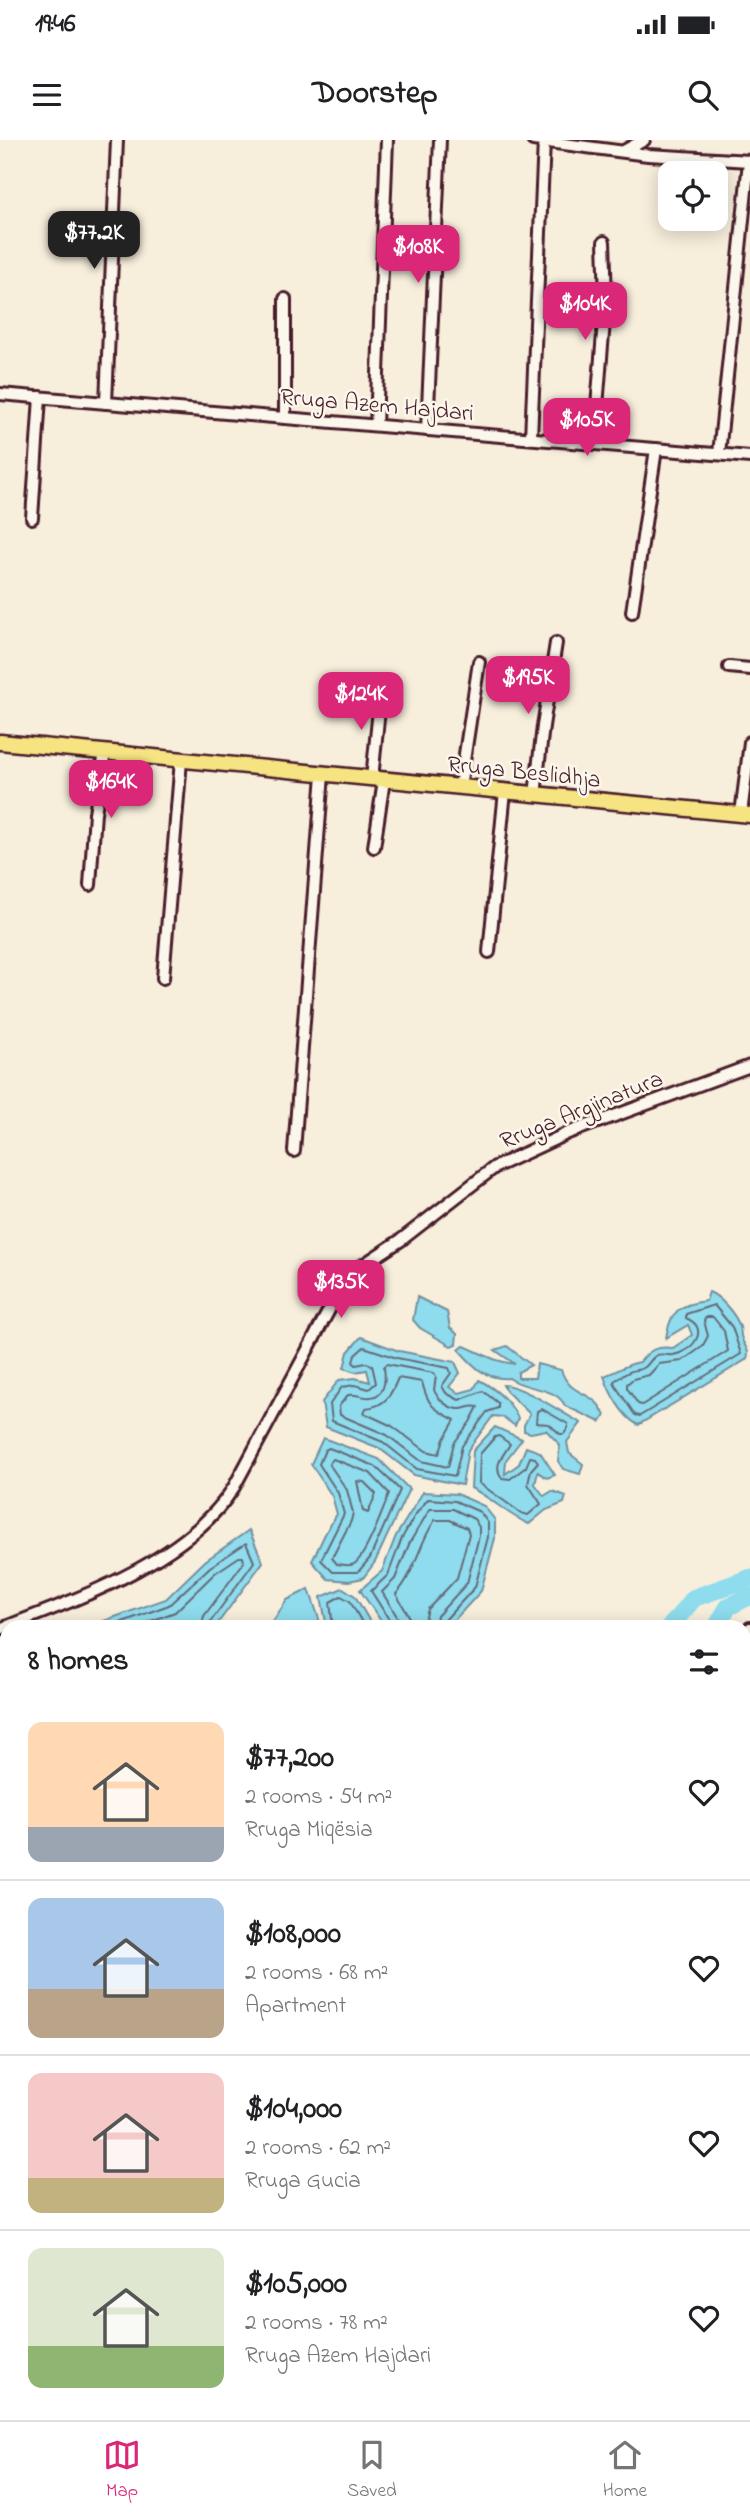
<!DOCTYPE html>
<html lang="en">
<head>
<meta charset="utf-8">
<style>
	:root { --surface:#fff; --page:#f2f2f2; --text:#202124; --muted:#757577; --line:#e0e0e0; --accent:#db2777 }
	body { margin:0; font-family:"Indie Flower",sans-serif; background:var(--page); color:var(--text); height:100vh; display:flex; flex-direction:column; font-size:26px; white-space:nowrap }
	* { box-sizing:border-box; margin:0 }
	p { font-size:23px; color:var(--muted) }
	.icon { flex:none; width:38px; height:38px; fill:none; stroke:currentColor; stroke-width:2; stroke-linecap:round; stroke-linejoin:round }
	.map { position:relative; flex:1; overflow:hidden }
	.side { position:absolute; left:0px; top:1480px; width:751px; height:800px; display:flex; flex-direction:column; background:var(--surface); border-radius:21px 21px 0 0; box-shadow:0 4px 18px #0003 }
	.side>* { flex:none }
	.fabs { position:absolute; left:658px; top:21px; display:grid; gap:14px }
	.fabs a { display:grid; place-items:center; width:70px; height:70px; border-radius:14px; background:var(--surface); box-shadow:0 4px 18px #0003; font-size:35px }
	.price { position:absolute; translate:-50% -60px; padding:0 16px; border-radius:14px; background:var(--accent); color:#fff; font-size:23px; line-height:46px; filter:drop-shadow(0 2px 4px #0008) }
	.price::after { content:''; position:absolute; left:50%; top:42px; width:21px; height:16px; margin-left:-10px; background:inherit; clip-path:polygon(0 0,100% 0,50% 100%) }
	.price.selected { background:#222; color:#fff }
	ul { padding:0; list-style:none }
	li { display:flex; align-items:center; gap:21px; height:175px; padding:0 28px }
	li+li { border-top:2px solid var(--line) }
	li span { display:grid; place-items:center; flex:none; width:196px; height:140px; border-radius:14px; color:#555 }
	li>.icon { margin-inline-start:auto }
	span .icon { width:84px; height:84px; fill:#fffc; stroke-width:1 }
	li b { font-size:30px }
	h2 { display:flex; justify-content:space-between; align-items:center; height:84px; padding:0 28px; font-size:30px }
	.status { display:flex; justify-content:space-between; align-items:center; height:49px; padding:0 35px; background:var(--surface); direction:ltr }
	.status svg { height:19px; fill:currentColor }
	header { display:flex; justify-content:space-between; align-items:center; height:91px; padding:0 28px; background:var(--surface); font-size:32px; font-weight:700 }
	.tab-bar { display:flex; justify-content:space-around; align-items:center; height:98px; border-top:2px solid var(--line); background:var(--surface); font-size:19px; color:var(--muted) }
	.tab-bar a { display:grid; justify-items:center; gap:4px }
	.tab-bar .selected { color:var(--accent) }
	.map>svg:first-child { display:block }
	.water { fill:#8edced; stroke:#73909f; stroke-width:2 }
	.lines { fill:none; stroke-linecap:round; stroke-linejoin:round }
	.shore { stroke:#656b79; stroke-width:2 }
	.river { stroke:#8edced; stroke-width:18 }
	.minor-casing { stroke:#4a1f2b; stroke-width:16 }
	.major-casing { stroke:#4a1f2b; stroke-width:19 }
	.minor { stroke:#fbf7ec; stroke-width:10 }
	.major { stroke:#f6e381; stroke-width:14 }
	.labels { text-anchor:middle; stroke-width:5; stroke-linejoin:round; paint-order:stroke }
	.street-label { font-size:24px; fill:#4a1f2b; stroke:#fbf7ec }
</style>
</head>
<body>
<div class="status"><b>19:46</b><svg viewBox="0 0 49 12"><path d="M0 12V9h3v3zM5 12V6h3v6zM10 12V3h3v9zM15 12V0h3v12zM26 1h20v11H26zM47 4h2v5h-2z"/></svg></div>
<header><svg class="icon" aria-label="menu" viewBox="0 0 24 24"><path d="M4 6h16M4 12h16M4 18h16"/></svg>Doorstep<svg class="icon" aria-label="search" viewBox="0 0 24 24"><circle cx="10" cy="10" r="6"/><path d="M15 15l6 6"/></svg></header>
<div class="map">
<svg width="750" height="2280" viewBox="0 0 750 2280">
	<rect width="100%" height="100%" fill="#f7eedc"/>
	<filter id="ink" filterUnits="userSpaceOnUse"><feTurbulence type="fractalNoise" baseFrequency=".0143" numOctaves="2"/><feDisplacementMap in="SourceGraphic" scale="14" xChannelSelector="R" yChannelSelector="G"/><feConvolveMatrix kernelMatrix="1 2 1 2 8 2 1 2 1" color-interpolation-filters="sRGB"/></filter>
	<g filter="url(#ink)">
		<!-- water -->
		<g class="water">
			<path d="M709,1152C720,1156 736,1175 740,1187C741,1191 740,1195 742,1199C745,1208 750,1209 747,1219L638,1285C622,1276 610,1254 604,1236C617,1232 626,1224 640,1222C650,1209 657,1206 673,1208L692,1195L688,1185L666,1198C670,1171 680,1164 706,1161Z"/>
			<path d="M417,1157L447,1172L450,1188L457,1194L456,1204L451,1206L420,1188L413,1180Z"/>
			<path d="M361,1197L399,1211L455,1222L460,1233L449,1247L459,1253L474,1249L479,1240C496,1249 510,1261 518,1278L515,1286L503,1277L493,1276L468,1310L462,1345L414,1335L379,1308L326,1287L322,1262L339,1240L355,1238L370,1242L367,1230L355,1232L344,1228L348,1212Z"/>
			<path d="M464,1206C484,1214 492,1221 515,1224L495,1210L507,1206L531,1225L518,1232V1238H535L537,1224L561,1230C571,1259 594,1248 605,1276L600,1282L565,1266C556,1246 527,1251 509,1238C486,1240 474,1227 459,1210Z"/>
			<path d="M503,1245C522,1245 562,1273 581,1283L567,1302L569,1313L583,1324L580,1334L563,1329L558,1321L560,1305L546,1290L531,1293L524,1291V1285L530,1274L506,1251Z"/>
			<path d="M495,1287L522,1299L506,1320L505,1334L519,1324L526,1307L540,1312L555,1335L547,1338L538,1332L535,1344L544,1356L552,1351L566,1356L564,1363L546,1370L529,1384C507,1375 492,1358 471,1348L473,1311Z"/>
			<path d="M323,1298L379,1319L409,1349L375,1422L363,1438L349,1441L328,1439L312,1421L325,1394L337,1374L332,1356L311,1324Z"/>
			<path d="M423,1352L457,1354L484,1366L495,1380V1398L481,1451L448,1487H385L360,1450L382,1431L396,1396Z"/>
			<path d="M249,1390L263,1422L215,1487H91L92,1485L166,1459L205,1421Z"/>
			<path d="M343,1448L355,1456L373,1487H327L321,1457Z"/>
			<path d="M309,1449L319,1479L318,1487H269L287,1460Z"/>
		</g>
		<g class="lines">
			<!-- shore -->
			<g class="shore">
				<path d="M714,1165L732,1187L741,1214L640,1276L635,1275L615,1245L614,1241C619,1238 624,1234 629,1232C634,1229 640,1231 645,1227C650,1223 651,1218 657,1215C663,1213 667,1216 673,1215C691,1213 712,1189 686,1178V1174Z"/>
				<path d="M706,1177H713L724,1191L728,1211L642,1265L638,1264L627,1248V1244L633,1239L649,1235L659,1224L682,1221L702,1207L708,1196L704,1181Z"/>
				<path d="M364,1207L397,1218L449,1228L451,1233L442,1246L446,1253L459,1260L483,1251L498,1263V1268L487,1272L462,1306L455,1336L417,1329L383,1302L332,1281L330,1264L342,1247L355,1245L369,1249L376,1243L372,1225L366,1223L356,1225L353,1222L355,1215Z"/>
				<path d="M387,1224L434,1233L436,1236L434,1250C438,1260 450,1270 461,1269C468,1268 471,1265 478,1267L470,1282L454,1303L448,1327L421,1321L387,1295L340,1275L339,1266L348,1255C355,1254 359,1256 366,1257C385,1259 386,1241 384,1227Z"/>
				<path d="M398,1238L422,1242C428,1266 433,1269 455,1280L444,1299L439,1314L426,1311L392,1286L364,1273L366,1268C386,1266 391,1255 398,1238Z"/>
				<path d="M542,1269L568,1284V1288L564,1294H560L549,1284L536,1283L537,1271Z"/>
				<path d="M499,1296L510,1304C504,1315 492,1325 502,1338L510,1339L526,1327L530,1317L535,1318L538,1322L531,1330L528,1344L541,1364L528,1375L521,1373L479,1343L480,1314L495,1297Z"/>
				<path d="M329,1308L375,1326L400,1350L370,1418L358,1432H333L321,1420L344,1374L338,1353L319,1324L325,1310Z"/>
				<path d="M333,1319L370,1333L389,1353C385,1366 365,1418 354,1424C349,1427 341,1424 337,1424L332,1418L351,1381L353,1373L347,1350L329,1324Z"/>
				<path d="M357,1341L364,1342L376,1354L368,1373L363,1371Z"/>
				<path d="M106,1488L169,1465L210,1427L246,1403L254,1422L211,1481L210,1488"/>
				<path d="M132,1488L175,1472L215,1433L239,1417H243L244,1422L204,1476L201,1488"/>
				<path d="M333,1488L330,1462L341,1456L350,1461L365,1488"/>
				<path d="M391,1488L390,1481L371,1451L388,1435L402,1398L415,1375L428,1359L455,1361L480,1372L488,1383V1397L475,1447L445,1480L443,1488"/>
				<path d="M400,1488L398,1478L382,1452L395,1439L410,1402L430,1369H453L474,1379L479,1387V1396L467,1443L437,1476L434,1488"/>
				<path d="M410,1488L409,1476L396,1454C415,1434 419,1403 435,1380H450L467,1388L469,1394L457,1438L428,1469L423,1488"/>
			</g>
			<!-- river -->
			<g class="river">
				<path d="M669,1488L694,1458L750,1438"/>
				<path d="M716,1488L728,1467L750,1456"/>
				<path d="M36,2280L40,2273"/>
			</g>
			<defs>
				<g id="minor">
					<path d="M533,0L648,15L750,21"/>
					<path d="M624,11L644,0"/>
					<path d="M0,254L750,317"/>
					<path d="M106,263L117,0"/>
					<path d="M285,278V159"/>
					<path d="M376,285L387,0"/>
					<path d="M427,290L440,0"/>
					<path d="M531,298L544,1"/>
					<path d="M594,303L606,157L604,102"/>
					<path d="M719,314L749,21"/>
					<path d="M32,378L40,257"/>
					<path d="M632,472L656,309"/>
					<path d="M729,527L750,529"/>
					<path d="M372,639L381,549"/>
					<path d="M460,647L479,522"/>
					<path d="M535,655L543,586L556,503"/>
					<path d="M741,674L750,602"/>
					<path d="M374,707L384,640"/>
					<path d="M90,745L95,673L105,612"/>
					<path d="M489,812L505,651"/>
					<path d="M163,838L181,620"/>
					<path d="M294,1011L323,634"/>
					<path d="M0,1489C78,1459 189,1420 234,1347L343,1144L357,1129L401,1100L495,1027L568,993L750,926"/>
					<path d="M744,1495L750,1488"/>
					<path d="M744,1745L750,1743"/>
					<path d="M744,2184L750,2182"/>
					<path d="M575,2280L579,2273"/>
				</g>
				<path id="major" d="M0,602L750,675"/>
			</defs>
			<!-- minor casing -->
			<use href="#minor" class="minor-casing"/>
			<!-- major casing -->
			<use href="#major" class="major-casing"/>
			<!-- minor -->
			<use href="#minor" class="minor"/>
			<!-- major -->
			<use href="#major" class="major"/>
		</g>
	</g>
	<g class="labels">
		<!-- street labels -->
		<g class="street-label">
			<text transform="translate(377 264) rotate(5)" y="8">Rruga Azem Hajdari</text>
			<text transform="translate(524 631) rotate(6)" y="8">Rruga Beslidhja</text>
			<text transform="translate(581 969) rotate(-22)" y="8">Rruga Argjinatura</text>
		</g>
	</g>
</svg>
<div class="fabs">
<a><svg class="icon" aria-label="locate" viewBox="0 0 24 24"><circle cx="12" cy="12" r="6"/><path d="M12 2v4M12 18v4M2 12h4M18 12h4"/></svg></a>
</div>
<b class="price selected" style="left:94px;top:131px">$77.2K</b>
<b class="price" style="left:418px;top:145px">$108K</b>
<b class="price" style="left:585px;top:202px">$104K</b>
<b class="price" style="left:587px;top:318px">$105K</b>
<b class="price" style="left:528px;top:576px">$195K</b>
<b class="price" style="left:361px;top:592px">$124K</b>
<b class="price" style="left:111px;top:680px">$164K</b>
<b class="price" style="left:341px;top:1180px">$135K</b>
<section class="side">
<h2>8 homes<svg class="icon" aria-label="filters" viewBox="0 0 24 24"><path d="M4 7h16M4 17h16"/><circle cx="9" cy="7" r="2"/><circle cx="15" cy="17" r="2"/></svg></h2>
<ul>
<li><span style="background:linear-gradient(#ffd9b3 75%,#9aa5b1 0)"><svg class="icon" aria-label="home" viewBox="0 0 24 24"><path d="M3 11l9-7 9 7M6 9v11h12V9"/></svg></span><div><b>$77,200</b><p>2 rooms · 54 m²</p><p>Rruga Miqësia</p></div><svg class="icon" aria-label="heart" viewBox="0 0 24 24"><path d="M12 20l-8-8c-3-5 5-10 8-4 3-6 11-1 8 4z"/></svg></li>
<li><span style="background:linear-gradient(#a9c7e8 65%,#b9a48a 0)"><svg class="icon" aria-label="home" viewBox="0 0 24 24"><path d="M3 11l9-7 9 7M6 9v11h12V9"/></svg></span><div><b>$108,000</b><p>2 rooms · 68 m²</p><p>Apartment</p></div><svg class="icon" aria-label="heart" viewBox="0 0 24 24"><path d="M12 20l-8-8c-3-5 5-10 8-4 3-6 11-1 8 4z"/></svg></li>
<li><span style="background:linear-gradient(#f6c9c9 75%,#c2b280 0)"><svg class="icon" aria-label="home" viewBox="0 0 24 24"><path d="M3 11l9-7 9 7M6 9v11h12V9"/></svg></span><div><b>$104,000</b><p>2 rooms · 62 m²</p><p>Rruga Gucia</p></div><svg class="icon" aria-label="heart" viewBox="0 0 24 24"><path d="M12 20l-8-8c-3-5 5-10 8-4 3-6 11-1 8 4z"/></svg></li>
<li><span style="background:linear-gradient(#dfe7d0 70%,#8fb573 0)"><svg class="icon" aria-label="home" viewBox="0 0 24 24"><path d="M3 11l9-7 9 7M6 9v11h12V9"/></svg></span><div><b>$105,000</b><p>2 rooms · 78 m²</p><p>Rruga Azem Hajdari</p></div><svg class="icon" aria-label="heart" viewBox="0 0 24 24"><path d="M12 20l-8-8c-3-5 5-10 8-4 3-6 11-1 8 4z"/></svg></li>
</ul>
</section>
</div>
<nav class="tab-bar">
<a class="selected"><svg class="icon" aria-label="map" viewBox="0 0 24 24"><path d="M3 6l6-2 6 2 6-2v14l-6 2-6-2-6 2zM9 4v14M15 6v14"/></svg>Map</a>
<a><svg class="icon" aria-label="saved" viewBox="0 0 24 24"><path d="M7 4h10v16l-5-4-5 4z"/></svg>Saved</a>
<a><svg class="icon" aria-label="home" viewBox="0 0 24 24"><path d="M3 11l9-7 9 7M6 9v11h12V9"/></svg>Home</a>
</nav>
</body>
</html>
